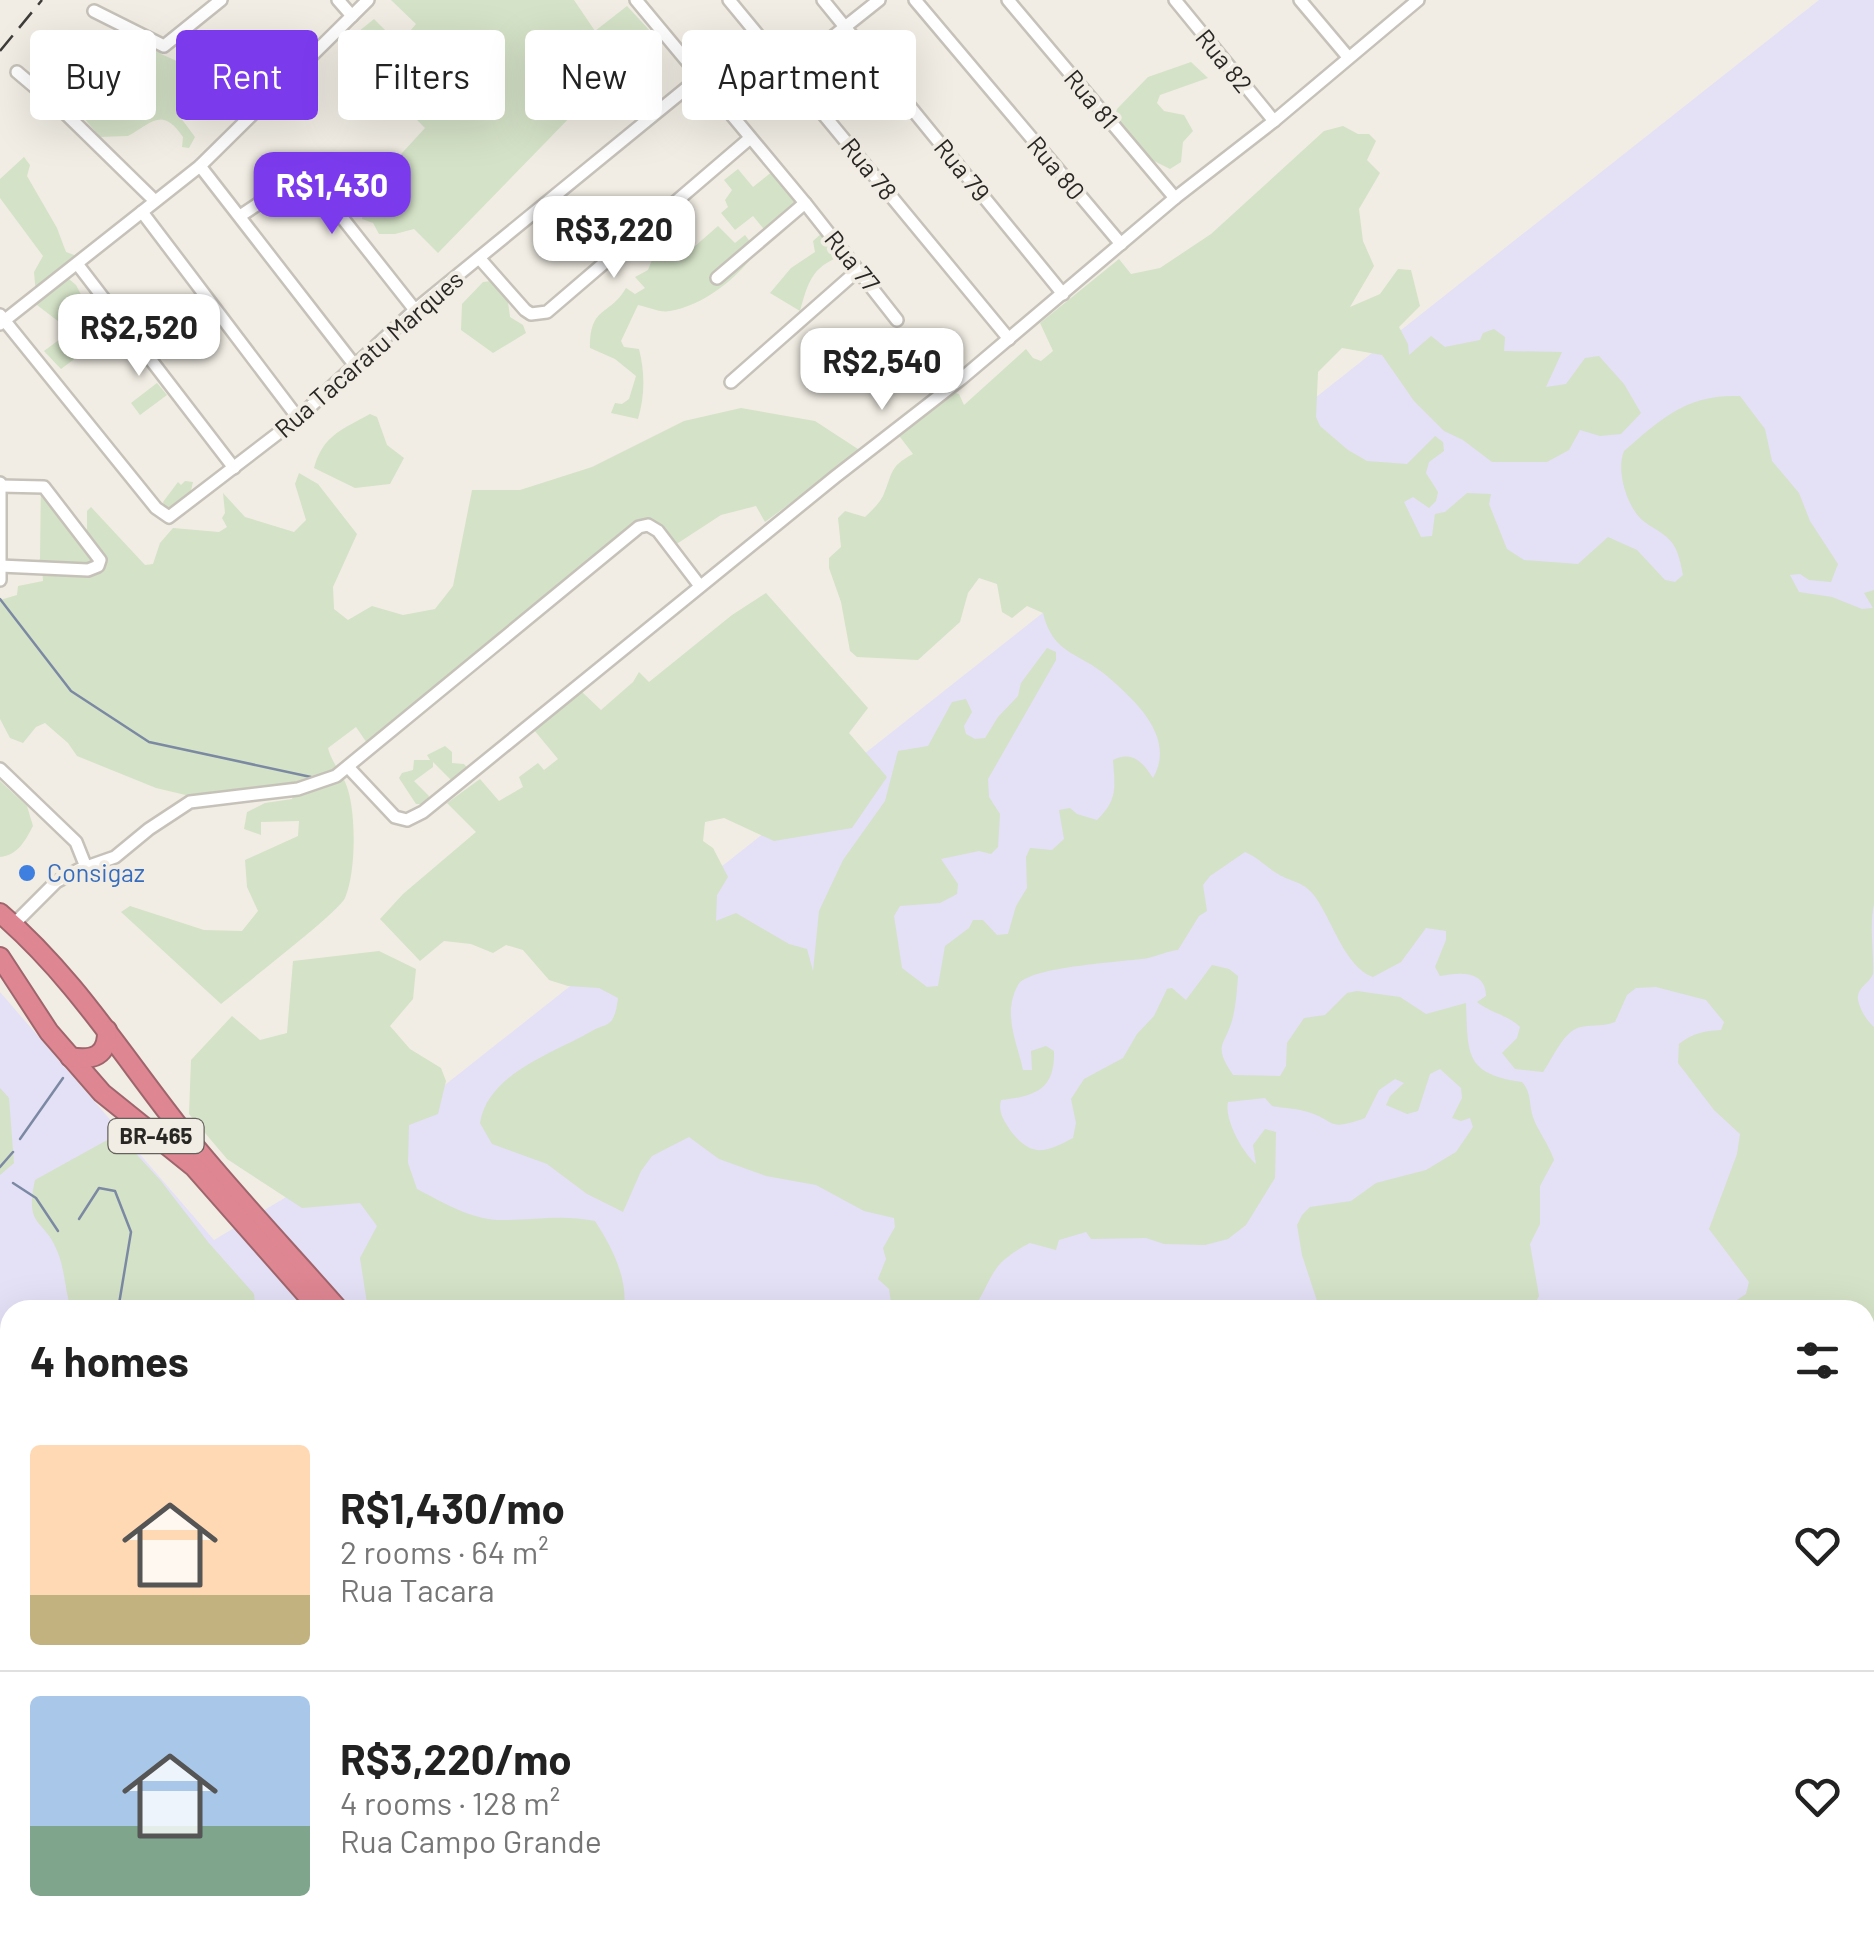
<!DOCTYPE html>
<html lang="en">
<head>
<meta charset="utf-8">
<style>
	:root { --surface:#fff; --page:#f2f2f2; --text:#222; --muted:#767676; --line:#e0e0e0; --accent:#7c3aed }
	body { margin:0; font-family:Barlow,sans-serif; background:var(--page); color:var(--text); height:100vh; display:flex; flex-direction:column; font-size:38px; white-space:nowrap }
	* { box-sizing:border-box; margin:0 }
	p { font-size:32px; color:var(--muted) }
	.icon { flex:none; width:55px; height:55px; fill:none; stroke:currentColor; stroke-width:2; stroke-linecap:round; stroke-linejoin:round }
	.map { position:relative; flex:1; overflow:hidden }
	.side { position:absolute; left:0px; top:1300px; width:1875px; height:642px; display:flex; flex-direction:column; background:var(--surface); border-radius:30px 30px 0 0; box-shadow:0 10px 40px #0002 }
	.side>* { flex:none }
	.guide { position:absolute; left:30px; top:30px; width:1000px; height:90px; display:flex; gap:20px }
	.price { position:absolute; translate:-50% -85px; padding:0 22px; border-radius:20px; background:#fff; color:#222; font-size:32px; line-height:65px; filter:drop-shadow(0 2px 5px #0008) }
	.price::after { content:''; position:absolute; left:50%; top:60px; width:30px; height:22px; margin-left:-15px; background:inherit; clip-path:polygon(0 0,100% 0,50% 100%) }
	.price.active { background:var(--accent); color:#fff }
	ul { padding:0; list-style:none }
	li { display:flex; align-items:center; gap:30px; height:250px; padding:0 30px }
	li+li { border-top:2px solid var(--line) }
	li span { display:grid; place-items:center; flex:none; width:280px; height:200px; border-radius:10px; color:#555 }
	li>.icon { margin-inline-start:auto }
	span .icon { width:120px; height:120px; fill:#fffc; stroke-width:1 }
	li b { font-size:42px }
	h2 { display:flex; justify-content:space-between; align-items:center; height:120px; padding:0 30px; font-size:42px }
	.chip { padding:0 35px; border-radius:10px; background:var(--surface); box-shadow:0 10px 40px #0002; font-size:35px; line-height:90px }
	.chip.active { background:var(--accent); color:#fff }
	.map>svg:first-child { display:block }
	.education { fill:#e4e0f6; fill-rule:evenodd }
	.green { fill:#d4e2c7 }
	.water { fill:#9eb3da; stroke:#7b89a3; stroke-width:2.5 }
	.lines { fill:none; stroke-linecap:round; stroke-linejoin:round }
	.stream { stroke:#7b89a3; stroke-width:2.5 }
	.minor-casing { stroke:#c6c2ba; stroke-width:16 }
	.highway-casing { stroke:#9f656c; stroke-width:22 }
	.minor { stroke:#fff; stroke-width:11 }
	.highway { stroke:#de8692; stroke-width:18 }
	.rail { stroke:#3f3d39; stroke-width:2.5; stroke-dasharray:20 10; stroke-linecap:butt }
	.shop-dot { fill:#3f7fe0; stroke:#f1ede4; stroke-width:4 }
	.labels { text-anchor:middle; stroke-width:8; stroke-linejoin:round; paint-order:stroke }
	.shield { fill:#f1ede4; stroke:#65625e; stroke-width:2.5 }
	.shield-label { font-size:22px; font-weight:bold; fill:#292724 }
	.street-label { font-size:25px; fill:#292724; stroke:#f1ede4 }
	.shop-label { font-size:25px; fill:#366cbe; stroke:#f1ede4; text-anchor:start }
</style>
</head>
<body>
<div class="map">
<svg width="1874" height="1942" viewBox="0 0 1874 1942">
	<rect width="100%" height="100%" fill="#f1ede4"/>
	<!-- education -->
	<path class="education" d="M1819,0H1874V1942H0V992L214,1240L355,1156ZM10,1310H1865V1932H10Z"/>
	<!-- green -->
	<g class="green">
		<path d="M391,0H574L595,31L627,6L652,33L438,253L414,229L395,234H379L373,223L362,219L363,213L376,201L380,177L425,128L342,45L374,19L399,44L416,24Z"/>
		<path d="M129,34L159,42L161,54L188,66L189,83L195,96L192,105L178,109V114L195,137L189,148L182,147L183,137C162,106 152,123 128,136L100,137L78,111L85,101H93L97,94L106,99L109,92L125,90L131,68L116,46L117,35Z"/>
		<path d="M1191,62L1208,78L1160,95L1157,103L1164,111L1184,115L1193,131L1183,142L1181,162L1170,169L1142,155L1114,118L1117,109L1148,77Z"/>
		<path d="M1343,126L1358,134H1369L1376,141L1367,160L1380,173L1359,209L1363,241L1374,266L1350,307L1380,294L1398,269L1411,270L1420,306L1399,327L1408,344L1409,355L1431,336L1445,347L1480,340L1483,333L1494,329L1505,337L1504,351L1562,352L1546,387L1566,384L1585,358L1599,356L1624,384L1641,413L1621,434L1600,436L1580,430L1569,450L1547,462H1492L1463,440L1444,431L1414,401L1382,355L1342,348L1318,372L1316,417L1320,426L1348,450L1367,461L1407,464L1435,436L1443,442L1444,451L1429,462L1426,473L1438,492L1436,501L1429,508L1413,497L1404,502L1421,537L1432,536L1435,514L1445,512L1467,493L1491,494L1489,504L1507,549L1524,560L1578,564L1608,537L1637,550L1665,580L1675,582L1683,575C1681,565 1679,553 1673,544C1666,533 1651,528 1641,519C1626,504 1616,470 1624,451C1661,419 1686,394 1740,396L1765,429L1772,461L1799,493L1810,521L1838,564L1831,582L1809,580L1800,574L1790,575L1799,592L1832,597L1862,609L1873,608L1864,593L1874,590V904C1869,926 1874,952 1873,974C1869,984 1856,988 1858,1000C1860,1010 1867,1021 1874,1027V1384L1865,1380V1310H1739L1737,1300L1746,1294L1749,1282L1709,1229L1737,1154L1740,1134L1714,1110L1678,1063L1679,1044C1693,1033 1704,1031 1721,1030L1724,1022L1706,1000L1656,987L1636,988L1627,995L1615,1022C1603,1027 1593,1024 1581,1027C1564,1030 1553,1058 1543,1072L1515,1069L1502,1053L1517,1038L1520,1027C1508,1015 1491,1013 1477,1002L1486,996C1486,970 1459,972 1440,976L1435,967L1446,940V931L1426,928L1401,962L1373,977C1344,967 1331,916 1313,894C1302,881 1291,882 1278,874C1266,867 1259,858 1245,852L1210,876L1203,885L1207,911L1199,916L1178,950C1167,951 1158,956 1148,958C1125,962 1029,966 1018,985C1002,1014 1017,1042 1023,1070H1032L1031,1051L1046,1046L1054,1051C1055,1090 1036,1096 1001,1100C998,1112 1003,1119 1010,1130C1031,1158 1045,1153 1073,1138L1076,1123L1071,1099L1084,1079L1123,1058L1137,1034L1154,1016L1167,989L1172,988L1186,1000L1212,965L1229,969L1238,976C1237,989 1236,1004 1233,1017C1225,1048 1212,1043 1233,1075L1280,1076L1286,1066L1287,1043L1304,1018L1325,1015L1347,993L1357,991L1400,997L1426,1014L1466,1003C1468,1053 1464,1074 1522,1082C1531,1092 1529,1101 1532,1114C1535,1127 1549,1144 1554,1160L1540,1186V1224L1530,1244L1539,1296L1531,1310H1320L1302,1255L1297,1225L1302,1215L1310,1207L1351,1201L1376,1183L1426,1170L1456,1152L1473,1127L1470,1118L1461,1121L1452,1118L1462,1098L1461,1088L1440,1069L1430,1074L1418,1111L1407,1114L1386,1105L1390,1096L1404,1083L1395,1079L1379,1090L1365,1118C1324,1133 1337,1119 1304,1111C1294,1108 1282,1108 1272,1106L1265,1098L1228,1102C1224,1119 1242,1152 1256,1164L1253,1145L1265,1129L1276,1132L1275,1178L1246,1225L1228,1239L1205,1245L1164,1244L1146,1238L1091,1239L1086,1232L1059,1240L1056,1250L1030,1243C989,1264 995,1275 973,1310H892L889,1289L878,1279L886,1259L883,1248L895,1227L894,1218L864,1211L816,1185L766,1176L719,1159L689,1137L652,1156L641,1171L623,1212L587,1194L547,1164L492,1144L480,1123C488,1073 554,1053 592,1031C599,1026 607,1027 612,1020C616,1014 617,1005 618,998L599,988L568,986L549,980L523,950L506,945L493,953L471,944L444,941L420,961L380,919L403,894L476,832L447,803L480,779L499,801L523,787L519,777L538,763L544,770L558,759L534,730L581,691L601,710L633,682L639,672L649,682L732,615L766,593L868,708L849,733L887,777L852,828L774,841L724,818L705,822L703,841L713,848L728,877L717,895L716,921L736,913L789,944L807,949L813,971L819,911L843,860L885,801L898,751L928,746L952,702L966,699L972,712L964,726L966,734L975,739L985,738L998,717L1018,696L1021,683L1047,648L1056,652V660L988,779L989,797L1000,814L998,847L991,854L979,851L941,859L958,884L957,894L940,903L900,906L894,916L902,968L927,987L938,986L945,946L969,928L973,920H983L997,935L1008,934L1016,906L1027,888L1026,857L1030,848L1052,850L1064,839L1059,810L1070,808L1077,814L1097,820C1118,799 1115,788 1113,760C1133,750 1143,763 1153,778C1176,738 1137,702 1107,676C1079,652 1053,655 1043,613L1027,606L1012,618L1002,612L997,584L979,578L968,593L960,622L918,660L857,657L850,651L841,602L829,568V558L841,547L838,518L845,511L865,517C871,511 879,504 883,496C893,474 888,467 913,454L897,433L952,392L959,394L964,405L1026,349L1033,358L1041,361L1053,351L1040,323L1119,259L1131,274L1160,268L1211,234L1324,131Z"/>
		<path d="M24,157L30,165L27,176L57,228L66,252L77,256L62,273L76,285L88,308L67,328L37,305L34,272L43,256L0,198V179Z"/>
		<path d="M738,169L753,187L773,171L801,207L768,234L753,216L735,230L721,213L728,207L725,200L732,190L724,180Z"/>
		<path d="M718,226L735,243L745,235L757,251C737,278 705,305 670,311C660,313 648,307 638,305L621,341L624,347L639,349C645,373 645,395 638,419L611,413L615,403L622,404L629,399L636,376L615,359L590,348C590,305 609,317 626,288L635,294L645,288L635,277L648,270L656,250L643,238L657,227L668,241L680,232L694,247Z"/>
		<path d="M822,233L834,245V259C810,270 807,287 800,311L770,293L791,268L815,252L813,241Z"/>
		<path d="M491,281L508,302L510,317L523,325L526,333L493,353L461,330L462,304L483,282Z"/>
		<path d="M71,331L85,351L61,369L44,351Z"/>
		<path d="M157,383L167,395L140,415L131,403Z"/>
		<path d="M741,408L815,421L861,451L765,522L756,506L721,515L675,545L645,520L367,743L356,727L328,748C332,764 344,775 348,790C356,816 356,873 345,898C339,912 240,988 221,1004L121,912L130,906L204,930L242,931L258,911L247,887L245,860L298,836L299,821L261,822V835L244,829L247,812L265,803L292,799L295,788L194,797L156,788L77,756L68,743L45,723L36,727L23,743L10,738L0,719V600L17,595L18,586L43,581L42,568L37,562L40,559L41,479H44L80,532L87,530V511L91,507L145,565L153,564L160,543L173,528L219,532L227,527L222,518L225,513L223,493L245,517L294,532L306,520L295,484L299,473L318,484L357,534L333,587L334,609L348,620L372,606L403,615L435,609L453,586L472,490H520L592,467L684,421Z"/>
		<path d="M370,414L377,417L387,445L404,458L390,484L355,488L314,468C323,435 343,429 370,414Z"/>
		<path d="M185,481L193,482L190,495L174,511L165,508L163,502L178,482L181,485Z"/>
		<path d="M445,746L452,752V763L464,764L470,771L455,784L433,762V767L414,781L429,796L426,804H416L399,778L402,773L413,770L414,760H430L427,755Z"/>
		<path d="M0,781L27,806L33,826C25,841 18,855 0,857Z"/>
		<path d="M379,951L416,969L413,999L390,1026L410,1049L441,1068L446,1081L438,1114L409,1125L408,1163L417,1189C442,1202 470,1219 499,1220C535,1221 557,1214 595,1221C612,1247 628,1278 624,1310H368L360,1258L377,1226L360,1203L302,1208L227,1159L189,1114L191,1060L232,1016L260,1040L287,1033L293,961Z"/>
		<path d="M0,1088L9,1098L14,1163L0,1175Z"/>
		<path d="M118,1134L161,1181L208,1242L254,1294L256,1310H87L69,1302C65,1286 64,1268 58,1253C45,1217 24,1230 35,1180Z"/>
		<path d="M10,1422V1724L0,1715V1429Z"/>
		<path d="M1865,1428H1874V1670L1865,1663Z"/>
		<path d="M136,1932L501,1933V1942H135Z"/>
	</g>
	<!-- water -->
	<g class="water">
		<path d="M0,1793L10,1804L11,1933L4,1942H0Z"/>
		<path d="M239,1933H390L387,1942H243Z"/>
		<path d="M1276,1933V1932L1345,1933L1335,1942H1277Z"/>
	</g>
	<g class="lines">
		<!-- stream -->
		<g class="stream">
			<path d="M0,599L71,691L149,742L311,777"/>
			<path d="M20,1139L63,1078"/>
			<path d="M0,1167L13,1152"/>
			<path d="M13,1183L36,1198L58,1231"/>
			<path d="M79,1219L99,1188L115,1191L131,1232L118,1310"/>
			<path d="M793,1932L801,1942"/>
		</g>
		<defs>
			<g id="minor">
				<path d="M338,0L352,16"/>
				<path d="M636,0L805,203L897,320"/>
				<path d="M729,0L1009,339"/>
				<path d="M823,0L1063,294"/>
				<path d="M915,0L1121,244"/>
				<path d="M1008,0L1175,198"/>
				<path d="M1175,0L1274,121"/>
				<path d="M1300,0L1348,57"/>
				<path d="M94,11L164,46L221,0"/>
				<path d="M17,72L63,111L155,201"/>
				<path d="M733,116L879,0"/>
				<path d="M200,166L356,367"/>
				<path d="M142,212L298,418"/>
				<path d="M240,216L290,183L310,177L415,310"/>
				<path d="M480,259L525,310L531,314L547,312L749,139"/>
				<path d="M78,265L234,468"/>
				<path d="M717,278L805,203"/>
				<path d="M0,315L156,508L169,517L298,418L415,310L700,77"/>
				<path d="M0,324L200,166L368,0"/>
				<path d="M731,382L857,271"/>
				<path d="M0,483V580"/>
				<path d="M0,486L44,487L100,560L98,566L88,570L0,566"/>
				<path d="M348,767L395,817L407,820L423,812L835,477L961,379L1175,198L1274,121L1418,0"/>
				<path d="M0,769L76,842L86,867"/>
				<path d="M13,925L56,882L78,870L115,857L149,829L190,802L298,789L336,776L639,527L648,525L658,531L700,586"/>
			</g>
			<g id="highway">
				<path d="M0,913C75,977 126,1061 187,1137C235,1196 288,1252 339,1310"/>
				<path d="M0,957L49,1032L102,1093L194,1167L320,1310"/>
				<path d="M70,1057C93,1061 108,1056 107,1030"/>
				<path d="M872,1932L880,1942"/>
				<path d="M892,1932L901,1942"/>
			</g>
		</defs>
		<!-- minor casing -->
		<use href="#minor" class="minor-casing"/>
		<!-- highway casing -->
		<use href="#highway" class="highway-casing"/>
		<!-- minor -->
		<use href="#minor" class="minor"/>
		<!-- highway -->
		<use href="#highway" class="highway"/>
		<!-- rail -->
		<path class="rail" d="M0,51L42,0"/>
	</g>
	<!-- markers -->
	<circle class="shop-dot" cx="27" cy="873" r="10"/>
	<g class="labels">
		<!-- shield labels -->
		<rect class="shield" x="108.5" y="1119" width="95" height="34" rx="8"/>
		<g class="shield-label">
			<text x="156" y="1144">BR-465</text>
		</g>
		<!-- street labels -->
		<g class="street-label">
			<text transform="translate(1224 61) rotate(51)" y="9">Rua 82</text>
			<text transform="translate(1091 99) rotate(50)" y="9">Rua 81</text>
			<text transform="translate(1056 168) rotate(50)" y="9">Rua 80</text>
			<text transform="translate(869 169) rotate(51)" y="9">Rua 78</text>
			<text transform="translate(962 170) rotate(51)" y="9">Rua 79</text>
			<text transform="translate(852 261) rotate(51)" y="9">Rua 77</text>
			<text transform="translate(369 354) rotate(-41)" y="9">Rua Tacaratu Marques</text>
		</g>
		<!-- shop labels -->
		<g class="shop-label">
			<text x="47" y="882">Consigaz</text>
		</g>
	</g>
</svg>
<b class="price active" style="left:332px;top:237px">R$1,430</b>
<b class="price" style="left:614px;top:281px">R$3,220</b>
<b class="price" style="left:139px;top:379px">R$2,520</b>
<b class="price" style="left:882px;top:413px">R$2,540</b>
<div class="guide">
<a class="chip">Buy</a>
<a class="chip active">Rent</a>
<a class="chip">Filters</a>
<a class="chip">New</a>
<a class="chip">Apartment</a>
</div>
<section class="side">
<h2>4 homes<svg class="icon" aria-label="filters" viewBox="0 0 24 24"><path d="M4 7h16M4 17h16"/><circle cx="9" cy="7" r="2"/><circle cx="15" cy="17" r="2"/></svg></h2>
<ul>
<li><span style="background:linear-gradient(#ffd9b3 75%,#c2b280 0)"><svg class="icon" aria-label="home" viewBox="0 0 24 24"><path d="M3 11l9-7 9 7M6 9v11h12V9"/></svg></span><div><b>R$1,430/mo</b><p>2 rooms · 64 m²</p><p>Rua Tacara</p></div><svg class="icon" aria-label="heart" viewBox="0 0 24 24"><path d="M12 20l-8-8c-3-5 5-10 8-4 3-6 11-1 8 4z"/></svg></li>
<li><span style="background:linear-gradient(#a9c7e8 65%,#7fa58c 0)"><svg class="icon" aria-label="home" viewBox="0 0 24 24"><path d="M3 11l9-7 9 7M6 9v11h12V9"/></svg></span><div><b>R$3,220/mo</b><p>4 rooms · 128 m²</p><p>Rua Campo Grande</p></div><svg class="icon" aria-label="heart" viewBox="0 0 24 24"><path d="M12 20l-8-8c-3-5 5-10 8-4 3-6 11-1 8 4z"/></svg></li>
</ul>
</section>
</div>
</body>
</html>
